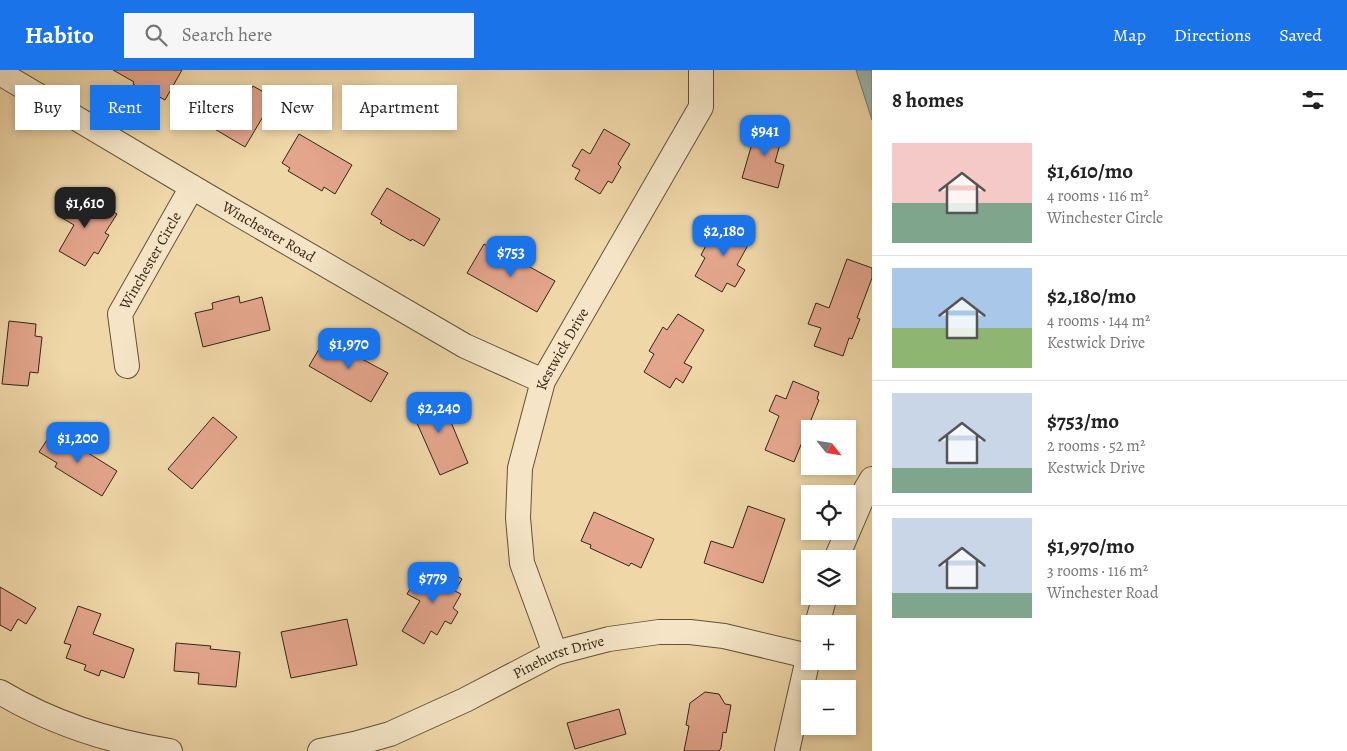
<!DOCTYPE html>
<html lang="en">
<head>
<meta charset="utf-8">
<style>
	:root { --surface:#fff; --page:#f6f6f6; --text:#222; --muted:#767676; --line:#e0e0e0; --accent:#1a73e8 }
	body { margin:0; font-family:Alegreya,serif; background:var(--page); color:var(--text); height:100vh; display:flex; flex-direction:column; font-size:19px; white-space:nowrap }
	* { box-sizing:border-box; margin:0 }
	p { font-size:16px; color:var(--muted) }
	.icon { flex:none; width:28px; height:28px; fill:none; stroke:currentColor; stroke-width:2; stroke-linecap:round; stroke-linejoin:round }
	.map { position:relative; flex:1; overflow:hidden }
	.panel { display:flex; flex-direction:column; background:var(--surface); width:475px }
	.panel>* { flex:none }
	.top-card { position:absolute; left:15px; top:15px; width:475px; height:45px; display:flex; gap:10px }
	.needle { width:32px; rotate:120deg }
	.buttons { position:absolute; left:801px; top:350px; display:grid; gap:10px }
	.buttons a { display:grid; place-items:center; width:55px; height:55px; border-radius:0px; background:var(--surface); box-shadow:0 2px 8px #0003; font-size:25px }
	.price { position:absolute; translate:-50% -42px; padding:0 11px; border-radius:10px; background:var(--accent); color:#fff; font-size:16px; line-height:32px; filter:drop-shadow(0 1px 2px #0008) }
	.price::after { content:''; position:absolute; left:50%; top:30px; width:15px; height:11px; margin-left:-8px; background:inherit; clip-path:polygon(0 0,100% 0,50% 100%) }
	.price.selected { background:#222; color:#fff }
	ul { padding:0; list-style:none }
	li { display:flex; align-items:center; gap:15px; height:125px; padding:0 20px }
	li+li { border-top:1px solid var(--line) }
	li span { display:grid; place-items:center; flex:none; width:140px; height:100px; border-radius:0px; color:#555 }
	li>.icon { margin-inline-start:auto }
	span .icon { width:60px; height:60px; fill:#fffc; stroke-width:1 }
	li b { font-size:21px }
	h2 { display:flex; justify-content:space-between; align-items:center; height:60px; padding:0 20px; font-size:21px }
	.pill { padding:0 18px; border-radius:0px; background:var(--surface); box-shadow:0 2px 8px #0003; font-size:18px; line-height:45px }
	.pill.selected { background:var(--accent); color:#fff }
	header { display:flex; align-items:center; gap:30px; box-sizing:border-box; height:70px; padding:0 25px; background:var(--accent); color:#fff }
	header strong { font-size:24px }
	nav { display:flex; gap:28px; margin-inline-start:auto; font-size:18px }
	.search { width:350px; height:45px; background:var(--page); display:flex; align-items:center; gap:12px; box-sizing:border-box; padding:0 18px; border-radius:0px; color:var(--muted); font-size:19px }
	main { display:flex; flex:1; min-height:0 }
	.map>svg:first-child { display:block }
	.water { fill:#9cb8b0; stroke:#727d72 }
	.building { fill:#e3a58c; stroke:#342515 }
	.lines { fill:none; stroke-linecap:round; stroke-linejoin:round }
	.minor-casing { stroke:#63523a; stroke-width:26 }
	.minor { stroke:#f5e5c6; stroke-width:24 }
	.labels { text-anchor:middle; stroke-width:5; stroke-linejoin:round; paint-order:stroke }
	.street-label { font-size:15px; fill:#342515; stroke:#f5e5c6 }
</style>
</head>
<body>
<header>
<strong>Habito</strong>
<div class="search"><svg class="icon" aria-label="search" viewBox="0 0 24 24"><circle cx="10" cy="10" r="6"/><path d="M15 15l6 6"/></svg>Search here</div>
<nav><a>Map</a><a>Directions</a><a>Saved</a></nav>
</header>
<main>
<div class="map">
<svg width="872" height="681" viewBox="0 0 872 681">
	<rect width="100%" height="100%" fill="#efd7a8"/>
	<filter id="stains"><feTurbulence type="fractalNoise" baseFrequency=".004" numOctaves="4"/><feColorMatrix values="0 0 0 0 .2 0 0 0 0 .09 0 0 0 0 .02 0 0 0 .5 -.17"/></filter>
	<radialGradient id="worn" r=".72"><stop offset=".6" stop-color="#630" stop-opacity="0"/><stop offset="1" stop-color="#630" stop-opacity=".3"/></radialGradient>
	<!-- water -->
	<path class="water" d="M856,0H872V50Z"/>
	<!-- building -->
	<g class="building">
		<path d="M113,0H182L165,30L154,24L153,26L133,14L134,12Z"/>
		<path d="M253,16L274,28L245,77L191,45L207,19L240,39Z"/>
		<path d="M758,53L784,60L775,92L784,95L778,118L742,108Z"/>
		<path d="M604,59L630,74L618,94L621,97L612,113L608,111L600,124L575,109L580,100L572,96L582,79L590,84Z"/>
		<path d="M299,64L352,95L335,124L324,117L322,121L288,101L290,98L282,93Z"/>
		<path d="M387,118L440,149L424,176L412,169L411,171L380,153L382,151L371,144Z"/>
		<path d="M68,126L86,137L91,129L117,144L105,163L109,165L98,184L94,182L85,196L59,181L74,155L57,145Z"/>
		<path d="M727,151L753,166L737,195L745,200L735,217L727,213L722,222L695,206L705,188L701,185L711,166L716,169Z"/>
		<path d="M484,174L520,195L521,192L555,211L537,242L467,203Z"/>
		<path d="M847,189L872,198V208L857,248L860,249L852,269L849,268L843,286L814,276L821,258L808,254L816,233L829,238Z"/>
		<path d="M239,226L240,233L262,227L270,260L203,277L195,243L213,239L212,233Z"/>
		<path d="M678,244L704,260L684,293L692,297L683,313L676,308L670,318L644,302L654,284L649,281L663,257L667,260Z"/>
		<path d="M9,251L36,254L35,266L42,267L38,303L30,302L28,316L2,314Z"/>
		<path d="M325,269L388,303L371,332L309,296Z"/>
		<path d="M793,311L819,322L817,329L819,330L794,392L765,380L779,346L769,341L776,325L786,329Z"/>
		<path d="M438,323L448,345L468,393L440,405L409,335Z"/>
		<path d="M213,347L237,367L192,419L168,399Z"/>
		<path d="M53,361L117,401L102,426L55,397L57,393L39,382Z"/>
		<path d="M748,436L785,449L763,513L704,493L711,471L733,478Z"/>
		<path d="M594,442L654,469L641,498L631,493L629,496L590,478L591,475L581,471Z"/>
		<path d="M441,496L462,509L455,521L461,524L453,538L458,542L451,554L445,551L437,565L431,561L424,574L402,561L420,531L407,524L418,506L430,513Z"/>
		<path d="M0,517L36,538L26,554L18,549L11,561L0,555Z"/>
		<path d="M78,536L101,544L93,564L134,579L124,608L101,600L99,606L84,600L86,595L66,588L71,575L64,573Z"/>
		<path d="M347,549L357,595L291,608L281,562Z"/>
		<path d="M176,573L211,576L210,579L240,582L236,617L198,614L199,603L174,601Z"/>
		<path d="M705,622L719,624L725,634L731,635L726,663L723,662L721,678L719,681H684L689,656L686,655L690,633Z"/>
		<path d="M619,639L626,664L575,679L567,653Z"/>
	</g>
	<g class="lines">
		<defs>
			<g id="minor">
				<path id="s1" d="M0,3L192,117L465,276L543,311"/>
				<path id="s2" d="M127,296L120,244L192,117"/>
				<path d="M836,489L866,419L872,409"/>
				<path d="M817,554L825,526"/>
				<path id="s3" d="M555,583L522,493L518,448L520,398L543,311L701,37V0"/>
				<path d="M0,622C52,653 111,672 170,681"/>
				<path id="s4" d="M320,681L354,674L390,664L465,630L555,583L609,569L659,562H690L724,566L808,586"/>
				<path d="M787,681L810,580"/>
			</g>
		</defs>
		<!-- minor casing -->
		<use href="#minor" class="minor-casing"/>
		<!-- minor -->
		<use href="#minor" class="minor"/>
	</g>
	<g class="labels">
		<!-- street labels -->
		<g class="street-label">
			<text dy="5" stroke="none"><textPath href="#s1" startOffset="312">Winchester Road</textPath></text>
			<text dy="5" stroke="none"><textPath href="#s2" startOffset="114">Winchester Circle</textPath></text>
			<text dy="5" stroke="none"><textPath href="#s3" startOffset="318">Kestwick Drive</textPath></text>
			<text dy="5" stroke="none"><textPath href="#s4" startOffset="258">Pinehurst Drive</textPath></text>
		</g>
	</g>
	<rect width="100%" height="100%" filter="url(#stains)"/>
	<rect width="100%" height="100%" fill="url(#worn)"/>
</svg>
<div class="buttons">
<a><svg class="needle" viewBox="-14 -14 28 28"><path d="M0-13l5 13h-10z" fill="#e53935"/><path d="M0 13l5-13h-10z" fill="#767676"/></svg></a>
<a><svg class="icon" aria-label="locate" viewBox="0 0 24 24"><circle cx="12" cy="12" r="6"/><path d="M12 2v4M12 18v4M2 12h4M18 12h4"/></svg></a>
<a><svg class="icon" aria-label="layers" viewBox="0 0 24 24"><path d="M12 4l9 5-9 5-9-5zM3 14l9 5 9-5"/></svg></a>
<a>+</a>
<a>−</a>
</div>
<b class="price" style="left:765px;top:87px">$941</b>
<b class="price selected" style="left:85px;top:159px">$1,610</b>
<b class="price" style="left:724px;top:187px">$2,180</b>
<b class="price" style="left:511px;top:208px">$753</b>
<b class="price" style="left:349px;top:300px">$1,970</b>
<b class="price" style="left:439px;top:364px">$2,240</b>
<b class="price" style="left:78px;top:394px">$1,200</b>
<b class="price" style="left:433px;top:534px">$779</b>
<div class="top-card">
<a class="pill">Buy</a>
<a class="pill selected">Rent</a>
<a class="pill">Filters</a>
<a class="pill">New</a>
<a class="pill">Apartment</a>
</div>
</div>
<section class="panel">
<h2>8 homes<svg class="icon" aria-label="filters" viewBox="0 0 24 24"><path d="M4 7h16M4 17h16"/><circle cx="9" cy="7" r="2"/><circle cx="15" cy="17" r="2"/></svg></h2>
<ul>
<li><span style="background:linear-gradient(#f6c9c9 60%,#7fa58c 0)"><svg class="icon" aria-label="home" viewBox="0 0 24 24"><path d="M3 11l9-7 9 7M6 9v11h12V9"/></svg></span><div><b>$1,610/mo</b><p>4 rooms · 116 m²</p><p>Winchester Circle</p></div></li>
<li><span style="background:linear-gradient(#a9c7e8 60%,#8fb573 0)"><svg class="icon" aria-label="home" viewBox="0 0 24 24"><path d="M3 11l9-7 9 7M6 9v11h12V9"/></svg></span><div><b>$2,180/mo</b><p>4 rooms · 144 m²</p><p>Kestwick Drive</p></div></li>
<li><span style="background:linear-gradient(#c9d6e8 75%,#7fa58c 0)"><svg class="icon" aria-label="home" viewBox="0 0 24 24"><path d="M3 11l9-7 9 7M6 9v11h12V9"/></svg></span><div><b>$753/mo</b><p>2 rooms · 52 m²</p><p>Kestwick Drive</p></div></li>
<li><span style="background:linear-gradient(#c9d6e8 75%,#7fa58c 0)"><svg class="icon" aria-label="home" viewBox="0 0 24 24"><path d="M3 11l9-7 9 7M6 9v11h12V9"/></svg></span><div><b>$1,970/mo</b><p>3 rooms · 116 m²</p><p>Winchester Road</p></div></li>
</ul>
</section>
</main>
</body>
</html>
